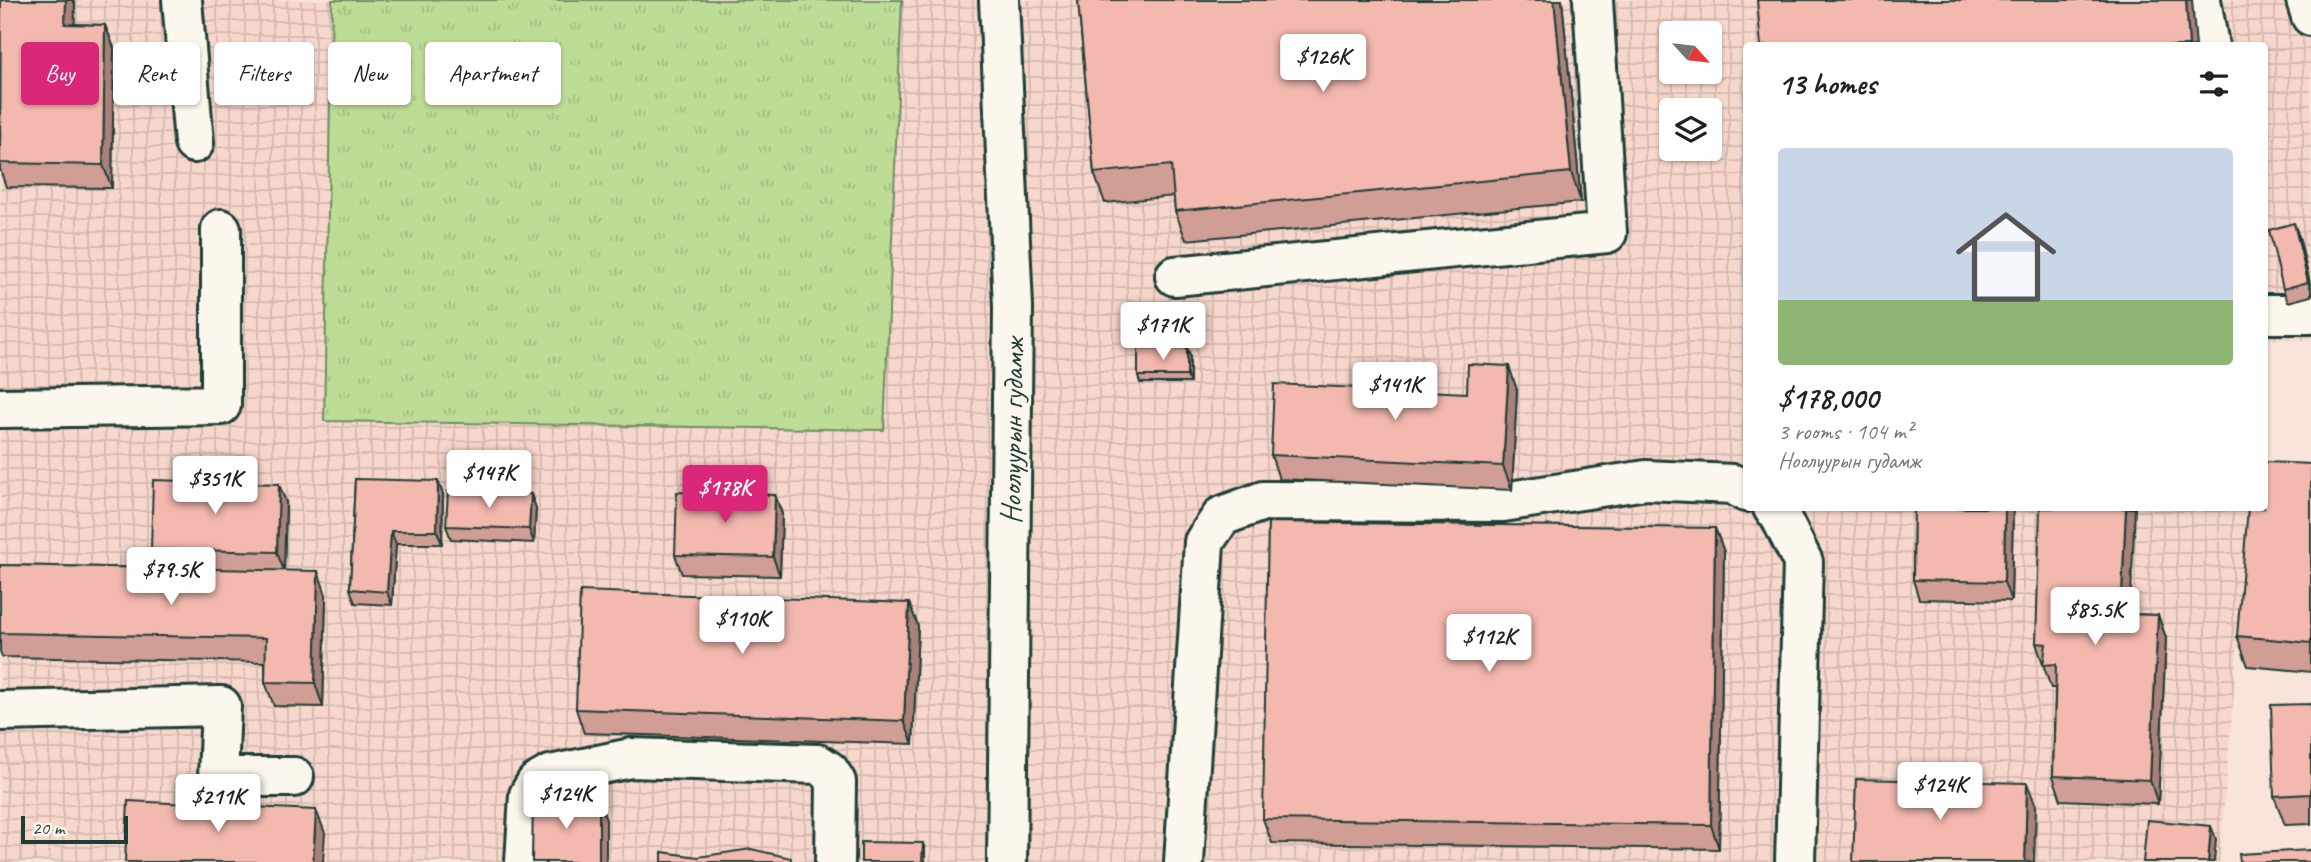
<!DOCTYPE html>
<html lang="en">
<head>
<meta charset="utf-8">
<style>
	:root { --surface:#fff; --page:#f6f6f6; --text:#202124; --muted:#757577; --accent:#db2777 }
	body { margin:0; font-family:Caveat,sans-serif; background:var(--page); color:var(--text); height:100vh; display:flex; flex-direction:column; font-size:26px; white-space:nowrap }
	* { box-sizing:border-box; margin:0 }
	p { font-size:23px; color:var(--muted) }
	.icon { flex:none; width:38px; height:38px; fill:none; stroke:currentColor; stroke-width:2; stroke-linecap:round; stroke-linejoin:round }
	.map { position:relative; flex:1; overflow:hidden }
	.side { position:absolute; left:1743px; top:42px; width:525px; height:469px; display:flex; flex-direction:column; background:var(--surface); border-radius:7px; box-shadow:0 2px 5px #0004 }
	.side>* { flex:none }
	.hud { position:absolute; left:21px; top:42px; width:665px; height:63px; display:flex; gap:14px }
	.needle { width:46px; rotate:117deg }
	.buttons { position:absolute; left:1659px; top:21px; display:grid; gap:14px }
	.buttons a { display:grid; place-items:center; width:63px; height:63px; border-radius:7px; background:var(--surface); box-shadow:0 2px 5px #0004; font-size:35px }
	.scale { position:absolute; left:21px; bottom:18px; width:107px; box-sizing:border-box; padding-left:7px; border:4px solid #1f3d34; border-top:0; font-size:19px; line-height:24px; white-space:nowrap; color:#1f3d34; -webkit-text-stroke:5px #fbf7ec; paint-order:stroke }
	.price { position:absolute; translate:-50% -60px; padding:0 16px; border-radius:7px; background:#fff; color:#222; font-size:23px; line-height:46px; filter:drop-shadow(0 2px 4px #0008) }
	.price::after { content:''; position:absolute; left:50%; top:42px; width:21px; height:16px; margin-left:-10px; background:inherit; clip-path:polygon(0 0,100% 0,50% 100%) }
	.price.active { background:var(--accent); color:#fff }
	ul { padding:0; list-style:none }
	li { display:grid; align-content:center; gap:14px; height:371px; padding:0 35px }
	li span { display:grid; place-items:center; height:217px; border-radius:7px; color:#555 }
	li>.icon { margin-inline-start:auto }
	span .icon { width:126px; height:126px; fill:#fffc; stroke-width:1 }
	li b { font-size:30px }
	h2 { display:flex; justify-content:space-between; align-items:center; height:84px; padding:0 35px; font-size:30px }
	.pill { padding:0 24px; border-radius:7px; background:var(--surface); box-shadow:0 2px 5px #0004; font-size:24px; line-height:63px }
	.pill.active { background:var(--accent); color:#fff }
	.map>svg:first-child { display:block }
	.industrial { fill:url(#industrial-grid); fill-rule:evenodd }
	.grass { fill:url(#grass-tufts); stroke:#6e8c64; stroke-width:2 }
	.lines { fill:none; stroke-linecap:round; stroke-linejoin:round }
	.minor-casing { stroke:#1f3d34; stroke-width:44 }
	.minor { stroke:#fbf7ec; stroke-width:38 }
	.wall { fill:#d19e96; stroke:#1f3d34; stroke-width:2 }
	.shaded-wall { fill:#aa817a; stroke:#1f3d34; stroke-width:2 }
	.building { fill:#f3b8ae; stroke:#1f3d34; stroke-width:2 }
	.labels { text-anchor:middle; stroke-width:5; stroke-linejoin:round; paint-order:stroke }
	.street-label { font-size:30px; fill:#1f3d34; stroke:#fbf7ec }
</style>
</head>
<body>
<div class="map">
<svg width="2311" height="862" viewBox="0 0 2311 862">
	<defs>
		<pattern id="industrial-grid" width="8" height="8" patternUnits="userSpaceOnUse" patternTransform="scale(1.75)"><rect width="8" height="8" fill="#f7d7cc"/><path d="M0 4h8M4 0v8" fill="none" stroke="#d3b9b0"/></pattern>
		<pattern id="grass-tufts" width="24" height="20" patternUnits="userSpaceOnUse" patternTransform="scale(1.75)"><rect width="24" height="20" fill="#bddc95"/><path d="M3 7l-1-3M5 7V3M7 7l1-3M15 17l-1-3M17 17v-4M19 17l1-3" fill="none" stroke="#a2be81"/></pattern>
	</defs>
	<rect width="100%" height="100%" fill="#f9e4d9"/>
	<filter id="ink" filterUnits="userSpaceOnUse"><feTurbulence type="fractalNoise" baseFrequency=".0143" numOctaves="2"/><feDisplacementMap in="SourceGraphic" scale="14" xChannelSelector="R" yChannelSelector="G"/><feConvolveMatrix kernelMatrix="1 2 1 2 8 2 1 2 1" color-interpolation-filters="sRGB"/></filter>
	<g filter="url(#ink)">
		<!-- industrial -->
		<path class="industrial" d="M0,0H2311V340L2266,339L2265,345L2264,46H1746V508H2250L2219,862H0ZM1671,33H1710V72H1671ZM1671,110H1710V149H1671Z"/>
		<!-- grass -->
		<path class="grass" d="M332,0H902L884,430L324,421Z"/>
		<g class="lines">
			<defs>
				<g id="minor">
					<path d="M182,0L194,143"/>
					<path d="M999,0L1013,307L1007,862"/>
					<path d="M2201,0L2209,46"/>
					<path d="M2306,0L2311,16"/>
					<path d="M1175,276L1607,233L1593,0"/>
					<path d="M2264,314H2311"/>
					<path d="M0,408L221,405V229"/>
					<path d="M1773,508L1777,510L1803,562L1795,862"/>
					<path d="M0,711L221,706L218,777H294"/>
					<path d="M525,862L529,795L536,783L550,775L631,758L818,764L829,771L836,782L835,862"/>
					<path d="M1184,862L1204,542L1222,516L1263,501L1503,502L1646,480L1733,484L1746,492"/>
				</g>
			</defs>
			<!-- minor casing -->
			<use href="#minor" class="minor-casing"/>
			<!-- minor -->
			<use href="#minor" class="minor"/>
		</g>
		<!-- wall -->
		<g class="wall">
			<path d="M1,0H73L75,4L74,24L105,25L114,48L112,188L6,187L0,169Z"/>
			<path d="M1078,0H1562L1581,202L1186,240L1175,211L1174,196L1105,203L1094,173Z"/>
			<path d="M2299,237L2311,287V296L2288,302L2283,289Z"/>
			<path d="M1187,348L1190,355V383H1140L1138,376Z"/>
			<path d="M1517,390L1512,490L1279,479L1271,455L1467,393Z"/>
			<path d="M2311,464V672L2248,666L2237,636Z"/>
			<path d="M355,479L443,494L442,544H396L392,605L355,603L350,589Z"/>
			<path d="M775,495L782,514L780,576L682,574L675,555Z"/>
			<path d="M286,502L284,571L326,595L323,707L274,706L265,682V662L2,657L0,651V565L158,568L151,549Z"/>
			<path d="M536,508L534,543L451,539L446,526Z"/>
			<path d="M1914,508H2013L2011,601L1919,599L1913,580Z"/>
			<path d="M1715,528L1724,552L1719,849L1272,843L1263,819Z"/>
			<path d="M909,603L918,626L913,744L584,733L576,709Z"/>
			<path d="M2130,614L2158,615L2166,638L2158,804L2061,800L2053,776L2055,688H2051L2036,643Z"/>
			<path d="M2311,704V824L2285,825L2274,796Z"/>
		</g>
		<!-- shaded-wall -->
		<g class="shaded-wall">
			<path d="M66,0H73L75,4L74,48L65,24Z"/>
			<path d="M1554,0H1562L1581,202L1571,172Z"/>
			<path d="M2186,0H2192L2196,46H2189Z"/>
			<path d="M105,25L114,48L112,188L103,165Z"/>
			<path d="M2294,223L2299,237L2311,289L2308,282Z"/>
			<path d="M1187,348L1190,355V383L1187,376Z"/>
			<path d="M1509,366L1517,390L1512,490L1503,466Z"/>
			<path d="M438,481L443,494L442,544L437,531Z"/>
			<path d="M279,484L286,502L284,571L277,552Z"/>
			<path d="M531,494L536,508L534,543L529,529Z"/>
			<path d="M775,495L782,514L780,576L773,557Z"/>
			<path d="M2005,508H2013L2011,601L2004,582Z"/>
			<path d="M2126,508H2135L2129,638L2121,614Z"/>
			<path d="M1715,528L1724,552L1719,849L1711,825Z"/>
			<path d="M391,531L396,544L392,605L387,592Z"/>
			<path d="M318,571L326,595L323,707L315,683Z"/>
			<path d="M909,603L918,626L913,744L904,721Z"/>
			<path d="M2158,615L2166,638L2158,804L2150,780Z"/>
			<path d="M2027,783L2036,806L2034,862H2025Z"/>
			<path d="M599,801L606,820V862H599Z"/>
			<path d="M316,810L325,833L323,862H313Z"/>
			<path d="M2211,826L2216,839L2214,862H2208Z"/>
			<path d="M923,843L925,850V862H922Z"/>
		</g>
		<!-- building -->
		<g class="building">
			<path d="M1,0H66L65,24L105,25L103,165L0,163Z"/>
			<path d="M1078,0H1554L1571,172L1175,211L1171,165L1094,173Z"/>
			<path d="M1757,0H2186L2189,46H1761Z"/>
			<path d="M2294,223L2308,282L2283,289L2269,230Z"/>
			<rect x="1138" y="348" width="49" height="28"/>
			<path d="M1468,364L1509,366L1503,466L1271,455L1274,384L1467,393Z"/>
			<path d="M2264,462L2311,464V643L2237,636L2248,508H2264Z"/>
			<path d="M355,479L438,481L437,531H391L387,592L350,589Z"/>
			<path d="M153,480L279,484L277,552L151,549Z"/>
			<path d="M448,491L531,494L529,529L446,526Z"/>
			<path d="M677,492L775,495L773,557L675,555Z"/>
			<path d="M1914,508H2005L2004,582L1913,580Z"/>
			<path d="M2040,508H2126L2121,614L2158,615L2150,780L2053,776L2056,664L2043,665L2046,644L2036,643Z"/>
			<path d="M1268,522L1715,528L1711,825L1263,819Z"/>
			<path d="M0,565L318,571L315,683L265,682L266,638L0,633Z"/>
			<path d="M580,591L909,603L904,721L576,709Z"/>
			<path d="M2311,704V794L2274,796L2271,705Z"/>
			<path d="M1856,779L2027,783L2025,862H1853Z"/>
			<path d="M533,800L599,801V862H532Z"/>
			<path d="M128,801L316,810L313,862H125Z"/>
			<path d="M2147,820L2211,826L2208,862H2143Z"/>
			<path d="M861,842L923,843L922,862H861Z"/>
			<path d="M751,849L791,858V862H662V852L698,857Z"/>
			<path d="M2311,850V862H2240L2239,854Z"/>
		</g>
	</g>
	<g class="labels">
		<!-- street labels -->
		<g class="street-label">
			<text transform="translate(1012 431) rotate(-89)" y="10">Ноолуурын гудамж</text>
		</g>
	</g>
</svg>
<div class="buttons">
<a><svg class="needle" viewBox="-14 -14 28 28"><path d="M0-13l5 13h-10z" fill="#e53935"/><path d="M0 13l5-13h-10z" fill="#757577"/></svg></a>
<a><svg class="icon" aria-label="layers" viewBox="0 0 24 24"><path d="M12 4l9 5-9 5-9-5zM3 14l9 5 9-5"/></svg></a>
</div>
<div class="scale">20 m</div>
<b class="price" style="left:1323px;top:94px">$126K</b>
<b class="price" style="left:1163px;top:362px">$171K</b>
<b class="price" style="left:1395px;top:422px">$141K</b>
<b class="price" style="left:489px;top:510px">$147K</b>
<b class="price" style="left:215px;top:516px">$351K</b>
<b class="price active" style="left:725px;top:525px">$178K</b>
<b class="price" style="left:171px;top:607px">$79.5K</b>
<b class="price" style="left:2095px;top:647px">$85.5K</b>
<b class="price" style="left:742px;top:656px">$110K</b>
<b class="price" style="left:1489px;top:674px">$112K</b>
<b class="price" style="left:1940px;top:822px">$124K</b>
<b class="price" style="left:566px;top:831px">$124K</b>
<b class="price" style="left:218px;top:834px">$211K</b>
<div class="hud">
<a class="pill active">Buy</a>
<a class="pill">Rent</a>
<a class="pill">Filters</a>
<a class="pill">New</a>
<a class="pill">Apartment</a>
</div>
<section class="side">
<h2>13 homes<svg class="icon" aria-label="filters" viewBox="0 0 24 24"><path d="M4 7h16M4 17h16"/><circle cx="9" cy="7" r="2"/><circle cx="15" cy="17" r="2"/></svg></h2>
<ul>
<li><span style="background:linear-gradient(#c9d6e8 70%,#8fb573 0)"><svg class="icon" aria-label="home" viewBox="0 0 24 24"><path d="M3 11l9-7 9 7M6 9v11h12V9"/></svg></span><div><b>$178,000</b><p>3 rooms · 104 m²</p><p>Ноолуурын гудамж</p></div></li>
</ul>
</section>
</div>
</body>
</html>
